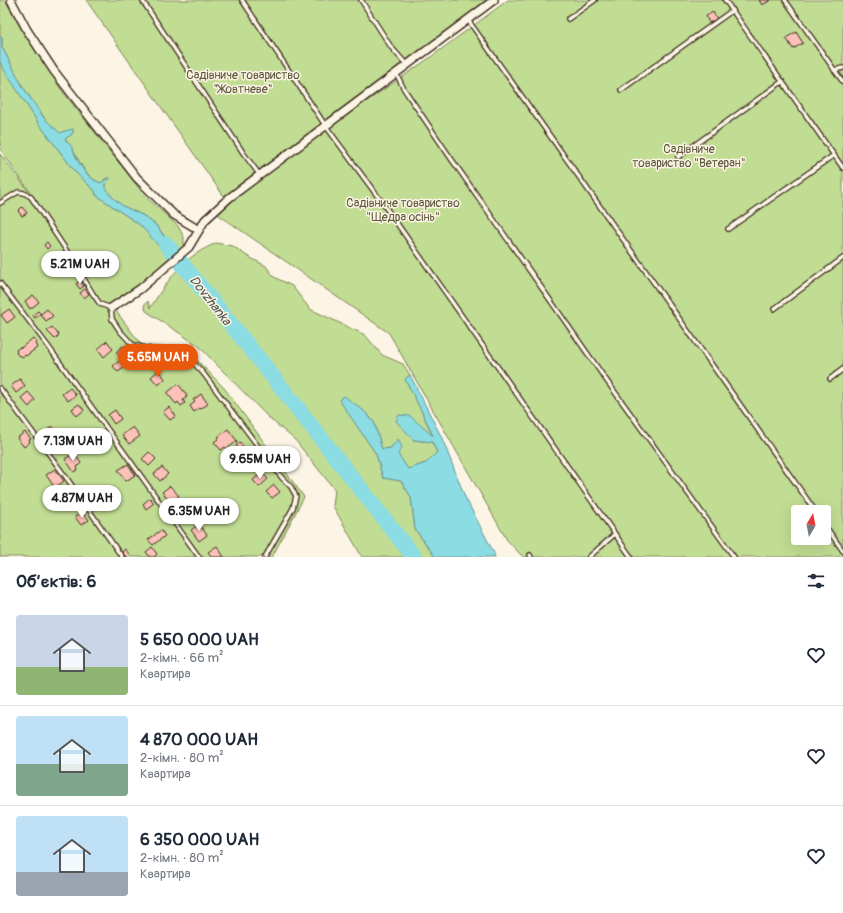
<!DOCTYPE html>
<html lang="uk">
<head>
<meta charset="utf-8">
<style>
	:root { --surface:#fff; --page:#f6f6f7; --text:#1f2937; --muted:#747a83; --line:#e0e1e3; --accent:#ea580c }
	body { margin:0; font-family:Pangolin,sans-serif; background:var(--page); color:var(--text); height:100vh; display:flex; flex-direction:column; font-size:15px; white-space:nowrap }
	* { box-sizing:border-box; margin:0 }
	p { font-size:13px; color:var(--muted) }
	.icon { flex:none; width:22px; height:22px; fill:none; stroke:currentColor; stroke-width:2; stroke-linecap:round; stroke-linejoin:round }
	.map { position:relative; height:557px; overflow:hidden }
	.drawer { display:flex; flex-direction:column; background:var(--surface); flex:1 }
	.drawer>* { flex:none }
	.needle { width:26px; rotate:10deg }
	.buttons { position:absolute; left:791px; top:505px; display:grid; gap:8px }
	.buttons a { display:grid; place-items:center; width:40px; height:40px; border-radius:4px; background:var(--surface); box-shadow:0 4px 16px #0002; font-size:20px }
	.price { position:absolute; translate:-50% -34px; padding:0 9px; border-radius:14px; background:#fff; color:#222; font-size:13px; line-height:26px; filter:drop-shadow(0 1px 2px #0008) }
	.price::after { content:''; position:absolute; left:50%; top:24px; width:12px; height:9px; margin-left:-6px; background:inherit; clip-path:polygon(0 0,100% 0,50% 100%) }
	.price.selected { background:var(--accent); color:#fff }
	ul { padding:0; list-style:none }
	li { display:flex; align-items:center; gap:12px; height:100px; padding:0 16px }
	li+li { border-top:1px solid var(--line) }
	li span { display:grid; place-items:center; flex:none; width:112px; height:80px; border-radius:4px; color:#555 }
	li>.icon { margin-inline-start:auto }
	span .icon { width:48px; height:48px; fill:#fffc; stroke-width:1 }
	li b { font-size:17px }
	h2 { display:flex; justify-content:space-between; align-items:center; height:48px; padding:0 16px; font-size:17px }
	.map>svg:first-child { display:block }
	.green { fill:#c1dc93; stroke:#7e8358; fill-rule:evenodd }
	.water { fill:#8bdce3; stroke:#6b9594 }
	.lines { fill:none; stroke-linecap:round; stroke-linejoin:round }
	.river { stroke:#8bdce3; stroke-width:16 }
	.building { fill:#fcc1b8; stroke:#3b2a1e }
	.lane-casing { stroke:#3b2a1e; stroke-width:6 }
	.street-casing { stroke:#3b2a1e; stroke-width:10 }
	.lane { stroke:#fcf5e5; stroke-width:3.5 }
	.street { stroke:#fcf5e5; stroke-width:7 }
	.labels { text-anchor:middle; stroke-width:3; stroke-linejoin:round; paint-order:stroke }
	.park-label { font-size:12px; fill:#5c563b; stroke:#fcf5e5 }
	.water-label { font-size:13px; font-style:italic; fill:#4f564f; stroke:#fcf5e5 }
</style>
</head>
<body>
<div class="map">
<svg width="843" height="557" viewBox="0 0 843 557">
	<rect width="100%" height="100%" fill="#fcf5e5"/>
	<filter id="ink" filterUnits="userSpaceOnUse"><feTurbulence type="fractalNoise" baseFrequency=".025" numOctaves="2"/><feDisplacementMap in="SourceGraphic" scale="8" xChannelSelector="R" yChannelSelector="G"/><feConvolveMatrix kernelMatrix="1 2 1 2 8 2 1 2 1" color-interpolation-filters="sRGB"/></filter>
	<g filter="url(#ink)">
		<!-- green -->
		<g class="green">
			<path d="M0,0H5L25,36L44,61L60,88L146,197L178,226L184,237V245L180,250L174,252V249L157,226L144,216L123,206L111,196L105,187L106,178L101,183C81,176 79,154 65,140L66,138L71,135L73,132V130L65,131L61,134L48,123L23,87L2,47V38L0,37Z"/>
			<path d="M86,0H491L225,198Z"/>
			<path d="M508,0H843V557H523L507,540L389,333L216,213L245,185L428,59ZM798,512H824V538H798Z"/>
			<path d="M0,62L39,124L76,173L95,191L96,195L140,225L172,255L173,261L113,307L146,351L196,359L225,389L304,497L272,557H0V154L37,202L0,149Z"/>
			<path d="M216,243L233,246L247,256L266,266L274,277L292,286L310,309L365,335L382,355L403,364L410,375L405,379L422,412L433,437L413,440L432,442L437,452L426,463L408,469L397,454L398,440L391,448L382,449L374,422L364,411L340,400L376,454L383,478L401,481L411,497L415,529L435,557H362L333,506L335,490L295,440L269,418L215,363L199,346L146,311L144,305L148,301L150,308C163,288 176,267 197,253C203,249 210,246 216,243Z"/>
		</g>
		<!-- water -->
		<g class="water">
			<path d="M0,37L2,38V47L23,87L44,118L60,133L65,131L73,129V132L71,135L66,138L65,140C73,145 74,154 78,161C83,171 91,180 101,183L109,177L110,179L105,184V187L111,196L123,206L144,216L157,226L165,238L176,251L172,255L168,252H164L140,225L96,195L95,191L76,173L39,124L6,73L0,62Z"/>
			<path d="M410,375L442,438L465,497L493,551L495,557H435L415,529L411,497L401,481L383,478L376,454L339,400L344,396L364,411L374,422L382,449L391,448L398,439L402,447L398,454L408,469L426,463L437,452L432,442L414,440L396,421L399,415L410,416L433,436L422,412L405,379Z"/>
		</g>
		<g class="lines">
			<!-- river -->
			<path class="river" d="M166,244L262,363L414,557"/>
		</g>
		<!-- building -->
		<g class="building">
			<path d="M759,0H771L762,5Z"/>
			<path d="M713,12L717,19L709,23L706,16Z"/>
			<path d="M796,32L803,43L793,49L786,38Z"/>
			<path d="M22,207L27,213L22,216L18,211Z"/>
			<path d="M47,242L50,246L47,249L44,245Z"/>
			<path d="M80,281L84,286L80,289L76,284Z"/>
			<path d="M85,289L89,294L84,298L80,293Z"/>
			<path d="M33,295L39,302L30,309L25,301Z"/>
			<path d="M9,309L15,317L7,323L1,315Z"/>
			<path d="M47,309L53,316L46,321L40,314L35,318L33,315L38,311L41,314Z"/>
			<path d="M52,327L59,335L55,339L47,331Z"/>
			<path d="M33,338L37,343L36,344L38,347L26,356L25,355L22,357L20,355L19,356L16,353L17,352L16,350L20,347L21,348Z"/>
			<path d="M107,341L113,349L104,357L98,349Z"/>
			<path d="M123,346L128,352L121,358L116,352Z"/>
			<path d="M123,358L128,365L118,372L113,366Z"/>
			<path d="M159,370L165,379L158,385L151,377Z"/>
			<path d="M20,379L25,386L16,393L11,386Z"/>
			<path d="M178,384L187,395L185,396L187,397L183,400L185,403L181,406L178,402L176,404L167,393Z"/>
			<path d="M70,388L76,395L68,401L62,394Z"/>
			<path d="M28,392L35,400L29,407L21,398Z"/>
			<path d="M201,394L208,404L200,409L199,408L194,412L190,406L195,402L193,400Z"/>
			<path d="M79,404L84,410L77,416L72,409Z"/>
			<path d="M169,407L176,416L170,420L163,412Z"/>
			<path d="M115,410L121,419L114,424L108,415Z"/>
			<path d="M52,426L57,431L49,437L45,432Z"/>
			<path d="M133,427L140,436L129,444L122,435Z"/>
			<path d="M228,429L237,441L227,449L225,447L221,450L214,442L218,439L219,436Z"/>
			<path d="M106,431L111,438L109,439L111,441L99,450L92,441Z"/>
			<path d="M25,432L31,439L29,440L30,442L24,447L17,438Z"/>
			<path d="M240,442L243,446L239,450L236,445Z"/>
			<path d="M244,451L249,458L241,464L236,457Z"/>
			<path d="M149,452L156,459L149,466L142,459Z"/>
			<path d="M73,454L74,457L76,456L81,463L77,467L78,469L74,472L65,459Z"/>
			<path d="M128,464L135,475L126,481L118,470Z"/>
			<path d="M162,467L168,474L160,481L154,474Z"/>
			<path d="M55,469L64,481L55,488L46,475Z"/>
			<path d="M262,473L268,479L259,487L253,480Z"/>
			<path d="M274,485L280,492L272,498L266,492Z"/>
			<path d="M170,486L179,496L171,502L162,492Z"/>
			<path d="M101,490L105,496L97,503L92,496Z"/>
			<path d="M68,494L74,502L65,509L63,506L59,510L56,507L61,503L59,501Z"/>
			<path d="M150,498L154,503L146,509L143,504Z"/>
			<path d="M184,505L190,512L183,518L177,511Z"/>
			<path d="M82,512L89,520L81,525L75,517Z"/>
			<path d="M199,524L207,535L199,541L191,530Z"/>
			<path d="M161,530L165,536L153,545L148,540Z"/>
			<path d="M217,546L224,557H212L208,552Z"/>
			<path d="M152,547L157,554L154,557H150L146,552Z"/>
			<path d="M125,549L129,554L126,557L122,552Z"/>
		</g>
		<g class="lines">
			<defs>
				<g id="lane">
					<path d="M142,0L244,154L259,174"/>
					<path d="M242,0L325,125L384,205L631,557"/>
					<path d="M361,0L391,47L406,64"/>
					<path d="M725,0L843,168"/>
					<path d="M785,0L843,82"/>
					<path d="M568,19L595,0"/>
					<path d="M468,20L816,512"/>
					<path d="M834,70L843,68"/>
					<path d="M396,73L404,89L450,157L604,377L734,557"/>
					<path d="M621,90L733,10"/>
					<path d="M678,157L783,81"/>
					<path d="M0,203L18,192L24,193L31,197L70,256L93,294L100,304L111,308L112,319L120,331L133,345L151,349L168,350L191,360L203,373L282,478L291,487L296,496L293,508L288,517L265,557"/>
					<path d="M728,229L834,155"/>
					<path d="M0,283L48,346L199,557"/>
					<path d="M774,309L843,258"/>
					<path d="M830,379L843,369"/>
					<path d="M0,388L68,480L122,557"/>
					<path d="M824,524L843,551"/>
					<path d="M530,555L531,557"/>
					<path d="M589,557L615,534"/>
				</g>
				<g id="street">
					<path d="M11,0L27,30L54,71L137,178L174,215L199,230"/>
					<path d="M111,308L140,289L189,247L205,220L229,198L494,0"/>
				</g>
			</defs>
			<!-- lane casing -->
			<use href="#lane" class="lane-casing"/>
			<!-- street casing -->
			<use href="#street" class="street-casing"/>
			<!-- lane -->
			<use href="#lane" class="lane"/>
			<!-- street -->
			<use href="#street" class="street"/>
		</g>
	</g>
	<g class="labels">
		<!-- park labels -->
		<g class="park-label">
			<text x="243" y="79">Садівниче товариство<tspan x="243" dy="14">"Жовтневе"</tspan></text>
			<text x="689" y="153">Садівниче<tspan x="689" dy="14">товариство "Ветеран"</tspan></text>
			<text x="403" y="207">Садівниче товариство<tspan x="403" dy="14">"Щедра осінь"</tspan></text>
		</g>
		<!-- water labels -->
		<g class="water-label">
			<text transform="translate(211 300) rotate(52)" y="5">Dovzhanka</text>
		</g>
	</g>
</svg>
<div class="buttons">
<a><svg class="needle" viewBox="-14 -14 28 28"><path d="M0-13l5 13h-10z" fill="#e53935"/><path d="M0 13l5-13h-10z" fill="#747a83"/></svg></a>
</div>
<b class="price" style="left:80px;top:285px">5.21M UAH</b>
<b class="price selected" style="left:158px;top:378px">5.65M UAH</b>
<b class="price" style="left:73px;top:462px">7.13M UAH</b>
<b class="price" style="left:260px;top:480px">9.65M UAH</b>
<b class="price" style="left:82px;top:519px">4.87M UAH</b>
<b class="price" style="left:199px;top:532px">6.35M UAH</b>
</div>
<section class="drawer">
<h2>Об’єктів: 6<svg class="icon" aria-label="filters" viewBox="0 0 24 24"><path d="M4 7h16M4 17h16"/><circle cx="9" cy="7" r="2"/><circle cx="15" cy="17" r="2"/></svg></h2>
<ul>
<li><span style="background:linear-gradient(#c9d6e8 65%,#8fb573 0)"><svg class="icon" aria-label="home" viewBox="0 0 24 24"><path d="M3 11l9-7 9 7M6 9v11h12V9"/></svg></span><div><b>5 650 000 UAH</b><p>2-кімн. · 66 m²</p><p>Квартира</p></div><svg class="icon" aria-label="heart" viewBox="0 0 24 24"><path d="M12 20l-8-8c-3-5 5-10 8-4 3-6 11-1 8 4z"/></svg></li>
<li><span style="background:linear-gradient(#bfe0f5 60%,#7fa58c 0)"><svg class="icon" aria-label="home" viewBox="0 0 24 24"><path d="M3 11l9-7 9 7M6 9v11h12V9"/></svg></span><div><b>4 870 000 UAH</b><p>2-кімн. · 80 m²</p><p>Квартира</p></div><svg class="icon" aria-label="heart" viewBox="0 0 24 24"><path d="M12 20l-8-8c-3-5 5-10 8-4 3-6 11-1 8 4z"/></svg></li>
<li><span style="background:linear-gradient(#bfe0f5 70%,#9aa5b1 0)"><svg class="icon" aria-label="home" viewBox="0 0 24 24"><path d="M3 11l9-7 9 7M6 9v11h12V9"/></svg></span><div><b>6 350 000 UAH</b><p>2-кімн. · 80 m²</p><p>Квартира</p></div><svg class="icon" aria-label="heart" viewBox="0 0 24 24"><path d="M12 20l-8-8c-3-5 5-10 8-4 3-6 11-1 8 4z"/></svg></li>
</ul>
</section>
</body>
</html>
